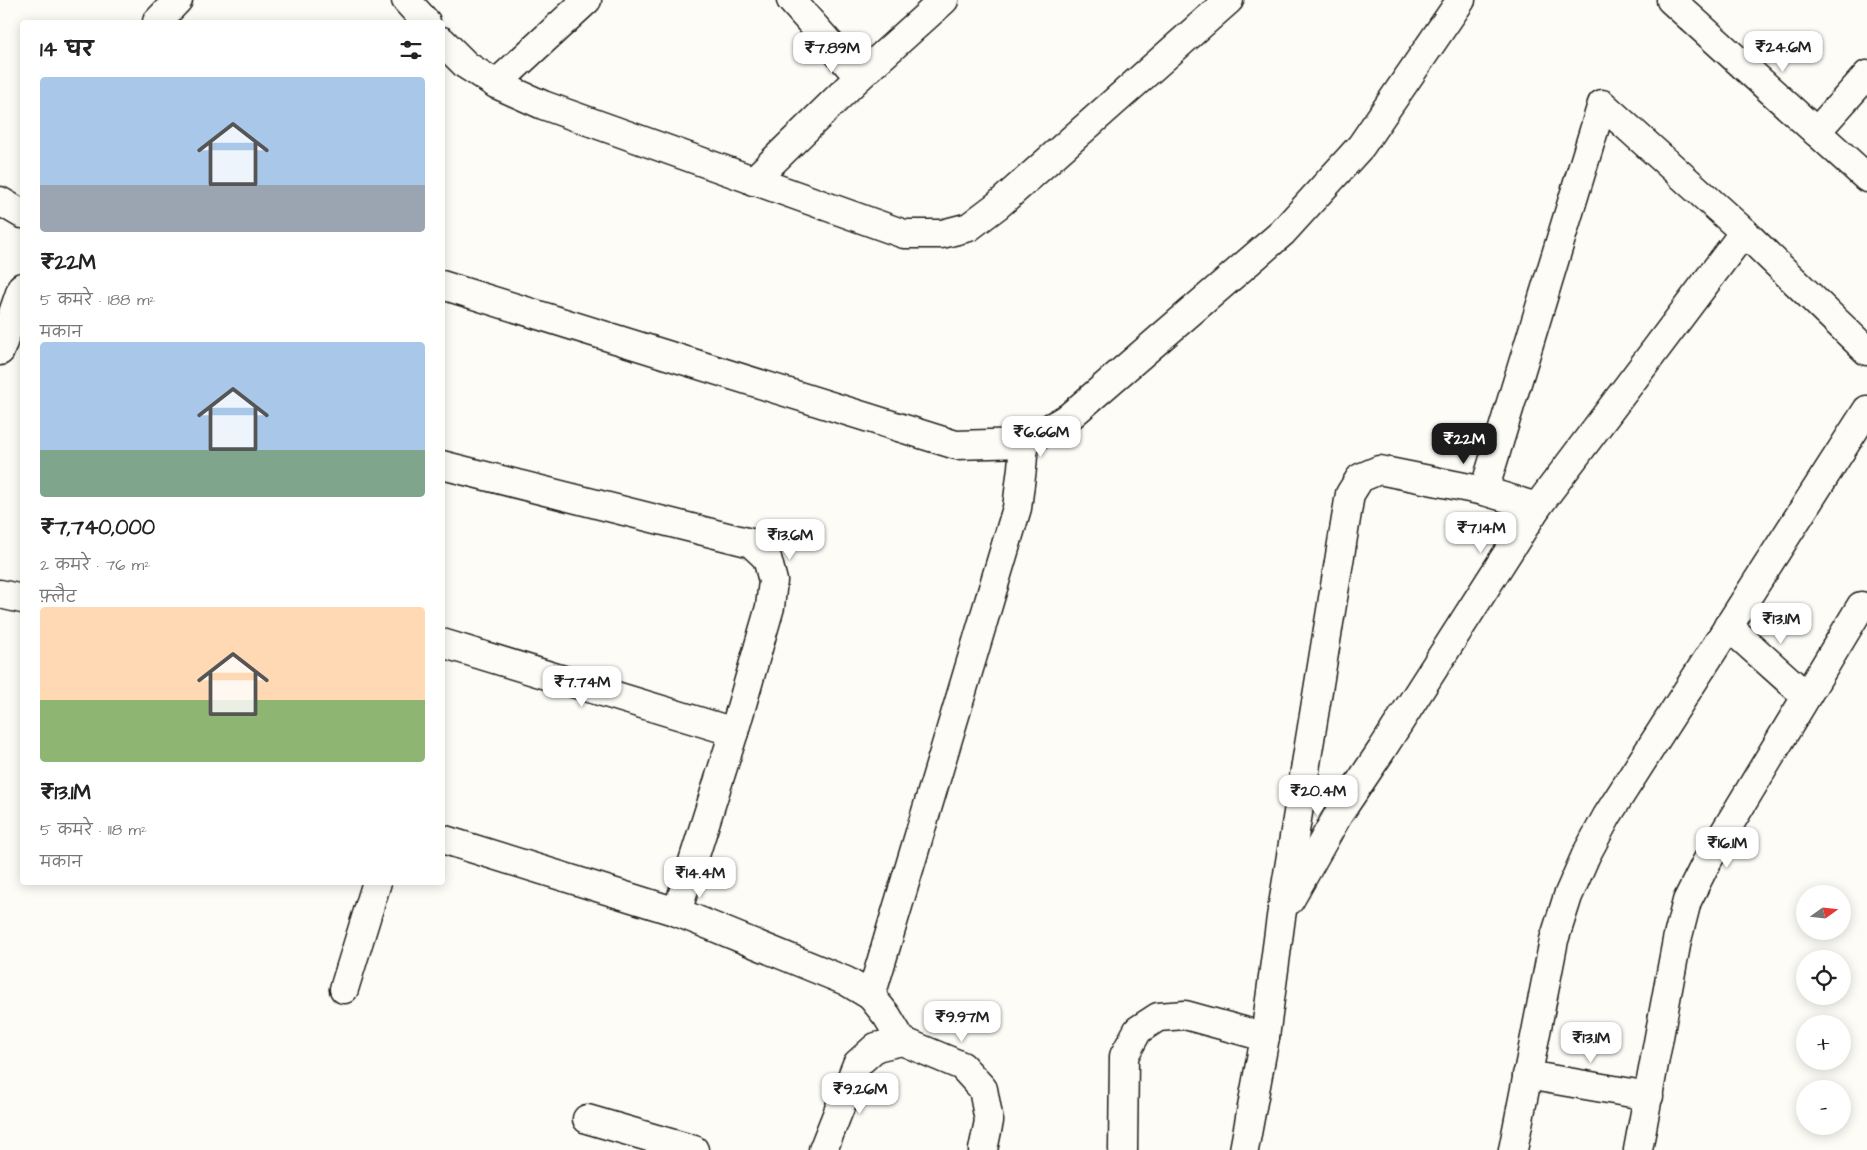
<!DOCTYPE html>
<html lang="hi">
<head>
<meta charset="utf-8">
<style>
	:root { --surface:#fff; --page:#f2f2f2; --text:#222; --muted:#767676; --accent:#1c1c1c }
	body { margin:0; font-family:"Architects Daughter","Playpen Sans Deva",sans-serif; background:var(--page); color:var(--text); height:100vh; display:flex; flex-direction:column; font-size:19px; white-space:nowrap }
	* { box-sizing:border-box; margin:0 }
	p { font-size:16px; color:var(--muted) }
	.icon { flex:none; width:28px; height:28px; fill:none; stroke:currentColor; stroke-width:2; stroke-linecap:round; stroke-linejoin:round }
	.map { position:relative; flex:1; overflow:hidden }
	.sheet { position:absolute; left:20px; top:20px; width:425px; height:865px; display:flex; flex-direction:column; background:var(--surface); border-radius:5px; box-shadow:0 2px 12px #0003 }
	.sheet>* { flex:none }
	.needle { width:32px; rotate:75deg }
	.tools { position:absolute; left:1796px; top:885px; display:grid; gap:10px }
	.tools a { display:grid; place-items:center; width:55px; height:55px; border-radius:50%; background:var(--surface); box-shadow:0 2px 12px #0003; font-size:25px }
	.price { position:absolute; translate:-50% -42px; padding:0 11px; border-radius:10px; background:#fff; color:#222; font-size:16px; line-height:32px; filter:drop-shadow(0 1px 2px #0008) }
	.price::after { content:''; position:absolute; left:50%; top:30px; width:15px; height:11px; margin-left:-8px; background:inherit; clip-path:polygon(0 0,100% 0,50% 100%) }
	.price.active { background:var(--accent); color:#fff }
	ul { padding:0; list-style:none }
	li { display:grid; align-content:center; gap:10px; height:265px; padding:0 20px }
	li span { display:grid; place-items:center; height:155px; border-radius:5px; color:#555 }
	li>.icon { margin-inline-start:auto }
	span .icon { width:90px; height:90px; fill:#fffc; stroke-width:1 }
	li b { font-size:21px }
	h2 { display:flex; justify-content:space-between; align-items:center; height:60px; padding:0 20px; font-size:21px }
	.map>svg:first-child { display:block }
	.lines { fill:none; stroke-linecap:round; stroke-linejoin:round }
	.minor-casing { stroke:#1c1c1c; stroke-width:31 }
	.minor { stroke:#fdfcf7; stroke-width:28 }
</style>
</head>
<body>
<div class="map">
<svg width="1867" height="1150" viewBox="0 0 1867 1150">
	<rect width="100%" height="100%" fill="#fdfcf7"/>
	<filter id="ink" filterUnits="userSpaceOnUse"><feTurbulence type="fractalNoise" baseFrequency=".02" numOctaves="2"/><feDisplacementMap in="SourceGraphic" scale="10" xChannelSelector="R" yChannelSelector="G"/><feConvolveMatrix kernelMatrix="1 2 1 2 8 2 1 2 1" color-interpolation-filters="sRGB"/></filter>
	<g filter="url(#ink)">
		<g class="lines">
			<defs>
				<g id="minor">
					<path d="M406,0L426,22"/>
					<path d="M791,0L859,77"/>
					<path d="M1671,0L1867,178"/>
					<path d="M157,22L178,0"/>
					<path d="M442,41L466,65L496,84L543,105L904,234H942L969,227L998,205L1229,0"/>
					<path d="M496,84L587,0"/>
					<path d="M1816,132L1867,75"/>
					<path d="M753,181L859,77L944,0"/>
					<path d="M0,201L22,214"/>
					<path d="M442,285L956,445L1024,443L1069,417L1282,233L1361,146L1461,0"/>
					<path d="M0,351L22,287"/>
					<path d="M442,465L751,543L767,558L773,581L770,607L734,732L677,912"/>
					<path d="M1484,491L1602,104L1744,232L1867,351"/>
					<path d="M0,594L22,599"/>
					<path d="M1728,626L1806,696"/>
					<path d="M442,643L734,732"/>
					<path d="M442,839L677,912L846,981L871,996L887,1016L902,1041"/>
					<path d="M1290,900L1338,815L1381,751L1537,507L1744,232"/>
					<path d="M344,989L377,882"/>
					<path d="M871,996L1017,508L1022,468L1024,443"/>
					<path d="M1527,1075L1649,1096"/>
					<path d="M587,1119L694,1150"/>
					<path d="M823,1150L857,1064L876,1047L902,1041L962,1066L983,1089L989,1121L983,1150"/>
					<path d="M1123,1150L1124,1056L1138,1030L1158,1017L1185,1015L1265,1037"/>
					<path d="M1244,1150L1265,1037L1281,917L1350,494L1360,478L1379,470L1484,491L1537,507"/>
					<path d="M1513,1150L1554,940L1568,896L1586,855L1607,816L1867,410"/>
					<path d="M1638,1150L1677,940L1687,901L1706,863L1861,606"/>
				</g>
			</defs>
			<!-- minor casing -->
			<use href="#minor" class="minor-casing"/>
			<!-- minor -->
			<use href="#minor" class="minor"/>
		</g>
	</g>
</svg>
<div class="tools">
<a><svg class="needle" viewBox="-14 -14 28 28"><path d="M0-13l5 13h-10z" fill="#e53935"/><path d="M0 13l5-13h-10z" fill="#767676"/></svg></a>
<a><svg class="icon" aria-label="locate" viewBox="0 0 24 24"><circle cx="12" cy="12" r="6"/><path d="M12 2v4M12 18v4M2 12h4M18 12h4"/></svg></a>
<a>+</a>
<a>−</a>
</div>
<b class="price" style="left:1783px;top:73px">₹24.6M</b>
<b class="price" style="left:832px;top:74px">₹7.89M</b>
<b class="price" style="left:1041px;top:458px">₹6.66M</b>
<b class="price active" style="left:1464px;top:465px">₹22M</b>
<b class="price" style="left:1481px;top:554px">₹7.14M</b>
<b class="price" style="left:790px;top:561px">₹13.6M</b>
<b class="price" style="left:1781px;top:645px">₹13.1M</b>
<b class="price" style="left:582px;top:708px">₹7.74M</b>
<b class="price" style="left:1318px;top:817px">₹20.4M</b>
<b class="price" style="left:1727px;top:869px">₹16.1M</b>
<b class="price" style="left:700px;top:899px">₹14.4M</b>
<b class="price" style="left:962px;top:1043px">₹9.97M</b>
<b class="price" style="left:1591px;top:1064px">₹13.1M</b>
<b class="price" style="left:860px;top:1115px">₹9.26M</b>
<section class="sheet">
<h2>14 घर<svg class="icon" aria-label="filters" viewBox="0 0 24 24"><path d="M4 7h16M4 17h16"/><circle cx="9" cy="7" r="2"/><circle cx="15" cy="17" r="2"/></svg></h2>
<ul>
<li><span style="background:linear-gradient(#a9c7e8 70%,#9aa5b1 0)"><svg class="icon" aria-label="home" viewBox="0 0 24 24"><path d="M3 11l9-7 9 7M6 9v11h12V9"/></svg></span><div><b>₹22M</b><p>5 कमरे · 188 m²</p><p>मकान</p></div></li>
<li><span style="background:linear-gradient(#a9c7e8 70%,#7fa58c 0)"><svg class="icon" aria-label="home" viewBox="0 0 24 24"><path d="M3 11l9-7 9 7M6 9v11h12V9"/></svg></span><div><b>₹7,740,000</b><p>2 कमरे · 76 m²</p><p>फ़्लैट</p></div></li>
<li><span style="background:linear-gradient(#ffd9b3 60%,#8fb573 0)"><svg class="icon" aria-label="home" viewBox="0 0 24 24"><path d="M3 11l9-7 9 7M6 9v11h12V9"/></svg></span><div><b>₹13.1M</b><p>5 कमरे · 118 m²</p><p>मकान</p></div></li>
</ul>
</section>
</div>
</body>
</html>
